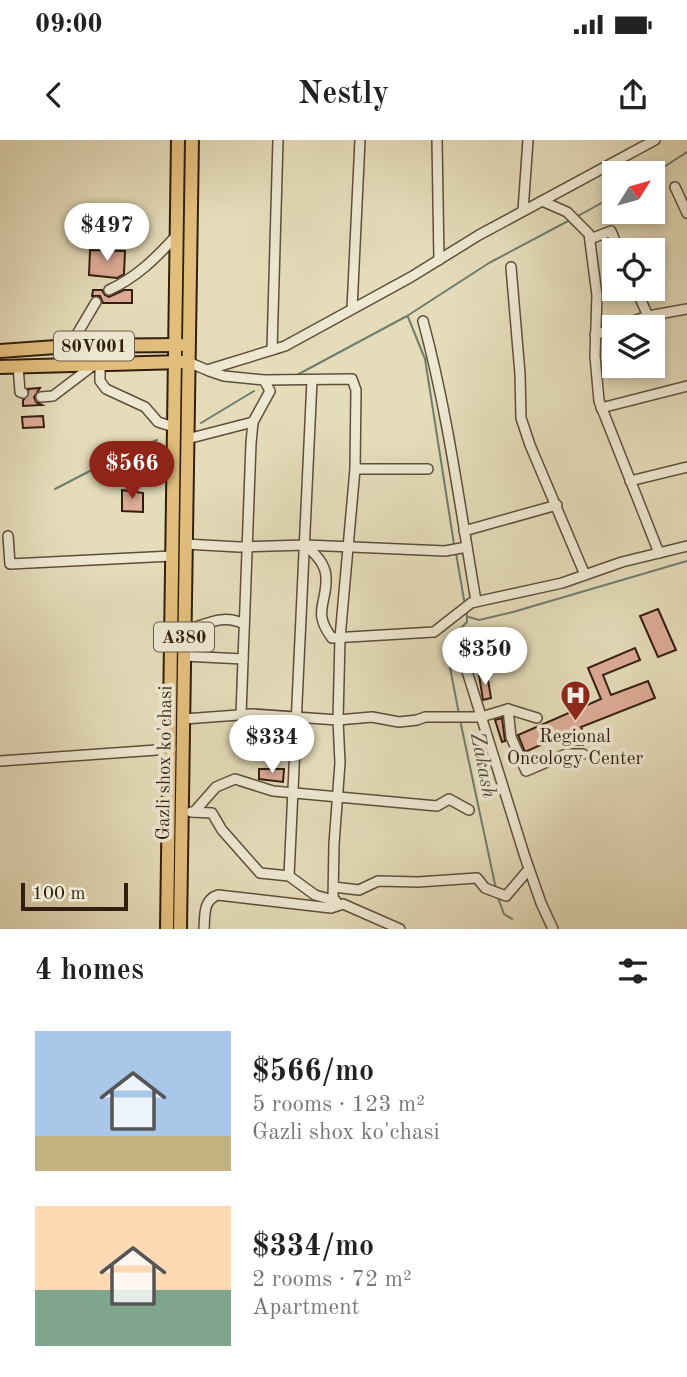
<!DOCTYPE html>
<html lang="en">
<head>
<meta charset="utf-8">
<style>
	:root { --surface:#fff; --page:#f6f6f6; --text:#222; --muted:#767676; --accent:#8f2418 }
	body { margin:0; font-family:"Old Standard TT",serif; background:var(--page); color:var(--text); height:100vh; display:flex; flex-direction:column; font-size:26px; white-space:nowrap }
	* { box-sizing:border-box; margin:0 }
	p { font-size:23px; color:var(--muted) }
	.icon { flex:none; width:38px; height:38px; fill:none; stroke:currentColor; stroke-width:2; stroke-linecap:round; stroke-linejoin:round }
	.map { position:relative; height:789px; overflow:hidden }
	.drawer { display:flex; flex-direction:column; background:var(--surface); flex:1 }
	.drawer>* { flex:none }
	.needle { width:46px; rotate:53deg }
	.buttons { position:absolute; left:602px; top:21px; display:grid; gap:14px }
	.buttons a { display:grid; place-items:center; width:63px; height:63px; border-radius:0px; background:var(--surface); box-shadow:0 4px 10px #0003; font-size:35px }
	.scale { position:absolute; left:21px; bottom:18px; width:107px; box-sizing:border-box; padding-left:7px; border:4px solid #321f0e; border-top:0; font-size:19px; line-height:24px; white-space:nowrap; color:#321f0e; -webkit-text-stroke:5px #eee8d2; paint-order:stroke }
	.price { position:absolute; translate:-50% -60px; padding:0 16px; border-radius:24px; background:#fff; color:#222; font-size:23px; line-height:46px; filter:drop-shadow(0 2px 4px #0008) }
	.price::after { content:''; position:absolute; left:50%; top:42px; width:21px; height:16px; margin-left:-10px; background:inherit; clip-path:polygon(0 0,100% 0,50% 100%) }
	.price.active { background:var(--accent); color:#fff }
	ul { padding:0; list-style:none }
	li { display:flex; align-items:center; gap:21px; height:175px; padding:0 35px }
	li span { display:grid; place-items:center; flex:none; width:196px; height:140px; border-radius:0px; color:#555 }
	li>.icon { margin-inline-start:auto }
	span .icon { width:84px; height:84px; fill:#fffc; stroke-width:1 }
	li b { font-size:30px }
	h2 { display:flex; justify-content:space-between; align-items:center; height:84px; padding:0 35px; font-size:30px }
	.status { display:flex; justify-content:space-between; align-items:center; height:49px; padding:0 35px; background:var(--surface); direction:ltr }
	.status svg { height:19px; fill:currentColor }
	header { display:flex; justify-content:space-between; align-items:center; height:91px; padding:0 35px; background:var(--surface); font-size:32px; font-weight:800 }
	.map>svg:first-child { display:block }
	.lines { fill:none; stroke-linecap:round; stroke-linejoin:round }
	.stream { stroke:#6e7d6d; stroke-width:2 }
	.building { fill:#dfac98; stroke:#321f0e; stroke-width:2 }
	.minor-tunnel { stroke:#c1b698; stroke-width:9; stroke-dasharray:9 4.5; stroke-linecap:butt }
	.minor-casing { stroke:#5f4e39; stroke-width:12 }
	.highway-casing { stroke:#321f0e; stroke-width:16 }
	.minor { stroke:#eee8d2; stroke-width:9 }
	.highway { stroke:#e2be7d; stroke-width:12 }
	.labels { text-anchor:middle; stroke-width:7; stroke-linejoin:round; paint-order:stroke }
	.shield { fill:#eee8d2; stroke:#6a5b49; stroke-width:2 }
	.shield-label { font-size:18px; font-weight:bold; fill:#321f0e }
	.poi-label { font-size:19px; fill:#321f0e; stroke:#eee8d2 }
	.street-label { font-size:19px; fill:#321f0e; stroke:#eee8d2 }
	.water-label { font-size:21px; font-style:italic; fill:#504e3e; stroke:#eee8d2 }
</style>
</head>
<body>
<div class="status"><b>09:00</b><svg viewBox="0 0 49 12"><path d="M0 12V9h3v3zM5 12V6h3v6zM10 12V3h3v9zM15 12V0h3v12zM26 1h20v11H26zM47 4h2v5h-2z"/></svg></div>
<header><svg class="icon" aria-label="back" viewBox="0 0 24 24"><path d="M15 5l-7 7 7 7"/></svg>Nestly<svg class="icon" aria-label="share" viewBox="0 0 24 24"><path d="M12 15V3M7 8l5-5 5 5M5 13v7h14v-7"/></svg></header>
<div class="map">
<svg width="687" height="789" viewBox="0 0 687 789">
	<rect width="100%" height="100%" fill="#e5dcba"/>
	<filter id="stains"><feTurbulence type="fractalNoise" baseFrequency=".00286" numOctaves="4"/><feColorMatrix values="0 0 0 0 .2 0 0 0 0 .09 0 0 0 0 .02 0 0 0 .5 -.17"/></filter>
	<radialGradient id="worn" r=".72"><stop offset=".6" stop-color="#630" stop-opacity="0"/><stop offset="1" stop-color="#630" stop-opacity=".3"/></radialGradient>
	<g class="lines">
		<!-- stream -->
		<g class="stream">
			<path d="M653,34L687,12"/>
			<path d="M578,76L614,56"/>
			<path d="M408,177L425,219L454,404"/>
			<path d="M295,236L407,176L489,123L570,80"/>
			<path d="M201,283L254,251"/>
			<path d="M55,349L117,317L157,300"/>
			<path d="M456,413L464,460"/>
			<path d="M469,477L479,480L513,472L687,421"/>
			<path d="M459,574L446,507L447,502L467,482V473"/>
			<path d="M460,580L496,749"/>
			<path d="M498,758L504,774L512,779"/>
		</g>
	</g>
	<!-- building -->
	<g class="building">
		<path d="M90,110L125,111L124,134L117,138L89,135Z"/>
		<path d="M93,150H102L105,155L109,157L124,150H132V163H103L100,156H92Z"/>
		<path d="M40,248L34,257L36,262L42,265L23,266V260L30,255L28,249Z"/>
		<path d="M43,276L44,287L23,288L22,277Z"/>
		<path d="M122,350L143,353V372L122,371Z"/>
		<path d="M658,469L676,510L658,517L640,476Z"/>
		<path d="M635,508L640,520L603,535L611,555L648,541L655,558L581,587L586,598L583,605H576L570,592L525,612L518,595L601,559L588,528Z"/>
		<path d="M487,534L491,558L483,560L479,535Z"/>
		<path d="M502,578L505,601L502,602L495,580Z"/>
		<path d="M259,629H284L283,642L259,639Z"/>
	</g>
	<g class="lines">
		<!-- minor-tunnel -->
		<path class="minor-tunnel" d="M23,253L32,257H41"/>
		<defs>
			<g id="minor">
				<path d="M437,0L439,120"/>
				<path d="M675,47L687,73"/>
				<path d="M542,61L567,72L589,94L597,155L595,216L599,261L659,413"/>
				<path d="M523,71L528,0"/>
				<path d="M590,99L611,91L619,110"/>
				<path d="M511,127L520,234L521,278L530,305L585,435"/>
				<path d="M636,149L648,176"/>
				<path d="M109,150C137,137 155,119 176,96"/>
				<path d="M352,169L360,0"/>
				<path d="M423,181C448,273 460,368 476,461"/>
				<path d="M616,187L648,176L687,169"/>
				<path d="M595,195L614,188"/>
				<path d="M70,206L96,162"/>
				<path d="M272,210L278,0"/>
				<path d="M188,222L207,230L285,206L411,137L479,95L655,0"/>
				<path d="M100,224V241L106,249L145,267L158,282L174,287"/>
				<path d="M18,226L20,252L23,253"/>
				<path d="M209,231L224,236L264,240L270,251L253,282L251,303L241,575"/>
				<path d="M264,240L352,239L356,250L355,329H428"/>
				<path d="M41,257L53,256L95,224"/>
				<path d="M601,268L687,246"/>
				<path d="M187,299L253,282"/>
				<path d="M630,341L687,327"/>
				<path d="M464,391L557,365"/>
				<path d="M8,396L10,424L172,416"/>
				<path d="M185,404L239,407L306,405C315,414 326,424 326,438C327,464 312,472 332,498L434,492L471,463L562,443L622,422L687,406"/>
				<path d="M306,405L445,411L467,407"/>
				<path d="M184,491C205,485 222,473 244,484"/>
				<path d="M184,516L243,519"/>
				<path d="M466,528L525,717L541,763L553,789"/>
				<path d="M508,569L511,597L526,631L566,614H583"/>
				<path d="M184,579L252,574L338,580L372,577L399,582L417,580L425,577H481L508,569L537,578"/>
				<path d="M0,621L171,609"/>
				<path d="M191,672L212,673L222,690L260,733L289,736L315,755L336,761"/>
				<path d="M194,672L216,647L235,639L273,651L437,666L449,659L469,670"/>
				<path d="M289,736L312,240"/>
				<path d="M334,747L359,750L378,741L418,742L477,738L485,748L506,756L529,729"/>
				<path d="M333,759L334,704L340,623L338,580L340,498L355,329"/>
				<path d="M204,789C205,775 203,760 218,755L331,768L343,764L400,789"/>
			</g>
			<g id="highway">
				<path d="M0,211L70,206L181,205"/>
				<path d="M0,227L182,222"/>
				<path d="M167,789L178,0"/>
				<path d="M180,789L192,0"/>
			</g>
		</defs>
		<!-- minor casing -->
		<use href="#minor" class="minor-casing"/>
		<!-- highway casing -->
		<use href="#highway" class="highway-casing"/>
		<!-- minor -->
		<use href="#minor" class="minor"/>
		<!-- highway -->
		<use href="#highway" class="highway"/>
	</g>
	<!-- icons -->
	<defs>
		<symbol id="hospital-pin" viewBox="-11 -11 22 30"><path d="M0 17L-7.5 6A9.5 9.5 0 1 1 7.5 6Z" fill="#8f2418" stroke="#eee8d2"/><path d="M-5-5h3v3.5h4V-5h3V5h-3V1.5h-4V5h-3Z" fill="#fff"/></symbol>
	</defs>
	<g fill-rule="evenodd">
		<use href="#hospital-pin" x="558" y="538" width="35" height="47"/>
	</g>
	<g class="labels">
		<!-- shield labels -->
		<g class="shield">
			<rect x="54" y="191.5" width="80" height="29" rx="5"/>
			<rect x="154" y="482.5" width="60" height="29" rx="5"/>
		</g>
		<g class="shield-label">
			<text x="94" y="212">80V001</text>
			<text x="184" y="503">A380</text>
		</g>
		<!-- poi labels -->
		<g class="poi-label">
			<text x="575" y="602">Regional<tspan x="575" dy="22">Oncology Center</tspan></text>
		</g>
		<!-- street labels -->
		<g class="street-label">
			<text transform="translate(163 623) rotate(-89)" y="7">Gazli shox ko'chasi</text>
		</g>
		<!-- water labels -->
		<g class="water-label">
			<text transform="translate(484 625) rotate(79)" y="7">Zakash</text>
		</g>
	</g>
	<rect width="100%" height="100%" filter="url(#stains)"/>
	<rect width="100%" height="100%" fill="url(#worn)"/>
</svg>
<div class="buttons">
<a><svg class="needle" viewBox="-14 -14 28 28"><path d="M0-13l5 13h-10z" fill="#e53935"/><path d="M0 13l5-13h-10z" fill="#767676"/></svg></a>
<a><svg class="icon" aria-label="locate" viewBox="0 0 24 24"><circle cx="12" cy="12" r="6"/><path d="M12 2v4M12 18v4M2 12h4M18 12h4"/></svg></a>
<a><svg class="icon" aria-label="layers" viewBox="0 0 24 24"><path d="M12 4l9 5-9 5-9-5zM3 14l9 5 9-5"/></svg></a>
</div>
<div class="scale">100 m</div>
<b class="price" style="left:107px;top:123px">$497</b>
<b class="price active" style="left:132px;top:361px">$566</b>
<b class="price" style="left:485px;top:547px">$350</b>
<b class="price" style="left:272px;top:635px">$334</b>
</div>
<section class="drawer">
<h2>4 homes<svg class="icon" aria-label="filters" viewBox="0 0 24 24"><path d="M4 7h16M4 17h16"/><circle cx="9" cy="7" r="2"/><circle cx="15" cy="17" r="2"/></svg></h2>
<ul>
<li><span style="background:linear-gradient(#a9c7e8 75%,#c2b280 0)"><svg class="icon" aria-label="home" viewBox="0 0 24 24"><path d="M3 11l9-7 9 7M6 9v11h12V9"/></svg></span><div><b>$566/mo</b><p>5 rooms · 123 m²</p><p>Gazli shox ko'chasi</p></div></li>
<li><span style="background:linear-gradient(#ffd9b3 60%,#7fa58c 0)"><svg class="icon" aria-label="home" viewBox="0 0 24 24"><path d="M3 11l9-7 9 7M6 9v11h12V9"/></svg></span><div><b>$334/mo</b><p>2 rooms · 72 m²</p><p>Apartment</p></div></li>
</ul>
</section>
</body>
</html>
